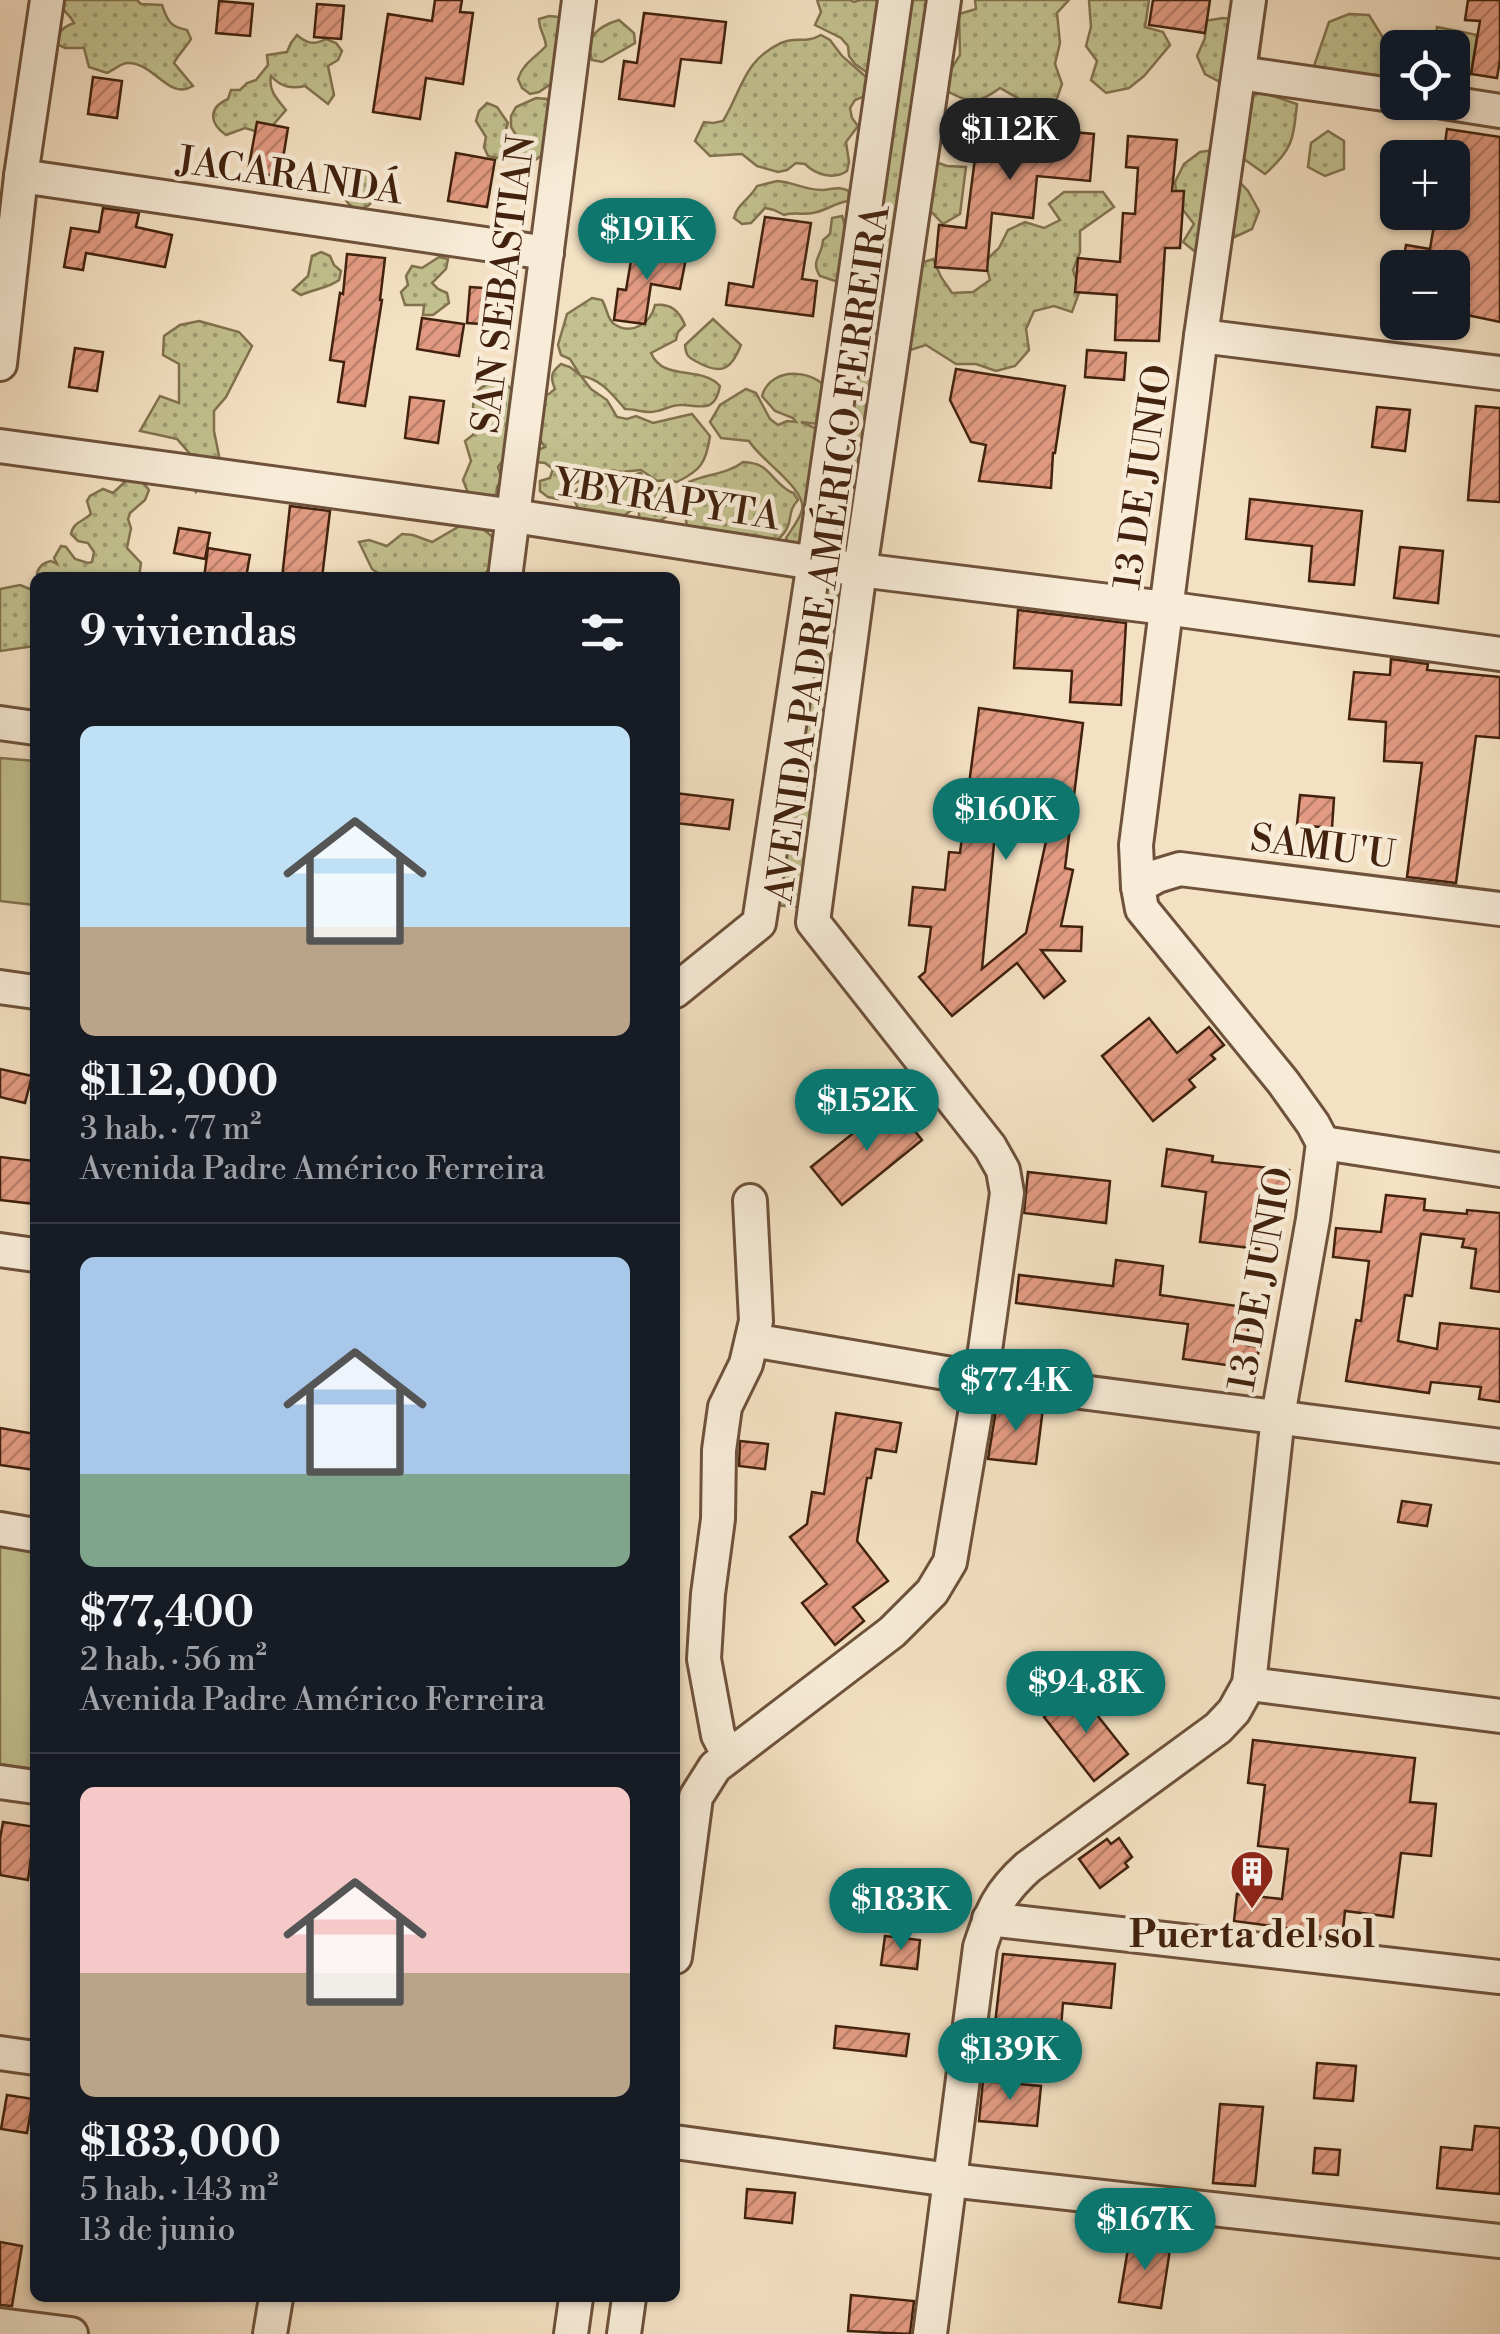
<!DOCTYPE html>
<html lang="es">
<head>
<meta charset="utf-8">
<style>
	:root { --surface:#171b24; --page:#20242c; --text:#f1f3f6; --muted:#9ea1a6; --line:#363941; --accent:#0f766e }
	body { margin:0; font-family:"Libre Bodoni",serif; background:var(--page); color:var(--text); height:100vh; display:flex; flex-direction:column; font-size:38px; white-space:nowrap }
	* { box-sizing:border-box; margin:0 }
	p { font-size:32px; color:var(--muted) }
	.icon { flex:none; width:55px; height:55px; fill:none; stroke:currentColor; stroke-width:2; stroke-linecap:round; stroke-linejoin:round }
	.map { position:relative; flex:1; overflow:hidden }
	.details { position:absolute; left:30px; top:572px; width:650px; height:1730px; display:flex; flex-direction:column; background:var(--surface); border-radius:15px; box-shadow:0 2px 8px #0004 }
	.details>* { flex:none }
	.controls { position:absolute; left:1380px; top:30px; display:grid; gap:20px }
	.controls a { display:grid; place-items:center; width:90px; height:90px; border-radius:15px; background:var(--surface); box-shadow:0 2px 8px #0004; font-size:50px }
	.price { position:absolute; translate:-50% -85px; padding:0 22px; border-radius:35px; background:var(--accent); color:#fff; font-size:32px; line-height:65px; filter:drop-shadow(0 2px 5px #0008) }
	.price::after { content:''; position:absolute; left:50%; top:60px; width:30px; height:22px; margin-left:-15px; background:inherit; clip-path:polygon(0 0,100% 0,50% 100%) }
	.price.current { background:#222; color:#fff }
	ul { padding:0; list-style:none }
	li { display:grid; align-content:center; gap:20px; height:530px; padding:0 50px }
	li+li { border-top:2px solid var(--line) }
	li span { display:grid; place-items:center; height:310px; border-radius:15px; color:#555 }
	li>.icon { margin-inline-start:auto }
	span .icon { width:180px; height:180px; fill:#fffc; stroke-width:1 }
	li b { font-size:42px }
	h2 { display:flex; justify-content:space-between; align-items:center; height:120px; padding:0 50px; font-size:42px }
	.map>svg:first-child { display:block }
	.grass { fill:url(#grass-dots); stroke:#82724e; stroke-width:2.5 }
	.green { fill:#c2c18f; stroke:#82724e; stroke-width:2.5 }
	.building { fill:url(#building-hatch); stroke:#42220e; stroke-width:2.5; fill-rule:evenodd }
	.lines { fill:none; stroke-linecap:round; stroke-linejoin:round }
	.minor-casing { stroke:#6e523b; stroke-width:38 }
	.minor { stroke:#f8ecd8; stroke-width:32 }
	.labels { text-anchor:middle; stroke-width:9; stroke-linejoin:round; paint-order:stroke }
	.street-label { font-size:38px; fill:#42220e; stroke:#f8ecd8 }
	.poi-label { font-size:38px; font-weight:bold; fill:#42220e; stroke:#f8ecd8 }
</style>
</head>
<body>
<div class="map">
<svg width="1500" height="2334" viewBox="0 0 1500 2334">
	<defs>
		<pattern id="grass-dots" width="8" height="8" patternUnits="userSpaceOnUse" patternTransform="scale(2.5)"><rect width="8" height="8" fill="#c2c18f"/><path d="M2 2h.1M6 6h.1" fill="none" stroke="#9f9c73" stroke-width="1.8" stroke-linecap="round"/></pattern>
		<pattern id="building-hatch" width="6" height="6" patternUnits="userSpaceOnUse" patternTransform="scale(2.5)"><rect width="6" height="6" fill="#e29b82"/><path d="M-1 1l2-2M0 6l6-6M5 7l2-2" fill="none" stroke="#b97e69"/></pattern>
	</defs>
	<rect width="100%" height="100%" fill="#f4e1c3"/>
	<filter id="stains"><feTurbulence type="fractalNoise" baseFrequency=".002" numOctaves="4"/><feColorMatrix values="0 0 0 0 .2 0 0 0 0 .09 0 0 0 0 .02 0 0 0 .5 -.17"/></filter>
	<radialGradient id="worn" r=".72"><stop offset=".6" stop-color="#630" stop-opacity="0"/><stop offset="1" stop-color="#630" stop-opacity=".3"/></radialGradient>
	<!-- grass -->
	<g class="grass">
		<path d="M56,0H137L141,4L162,5C167,20 170,27 187,30L191,39C186,48 179,53 174,63L193,86C169,101 155,63 128,63C121,63 114,70 107,73L89,67L84,48H65L57,44C58,31 63,27 74,23C69,13 61,10 56,0Z"/>
		<path d="M817,0H850L854,2L860,0H931L858,552L852,561C835,567 818,564 814,544L808,550L789,547L786,538C791,530 800,519 802,510C807,489 761,461 749,441L721,438L710,422L720,405L746,389L756,393L770,419L778,425L787,421L796,422L793,418L775,411L762,396C771,364 820,369 832,396L818,424L801,422L817,429L823,437L815,485L819,494C817,510 809,525 815,540L850,275L838,282L820,276C810,260 822,257 823,240L830,234L832,218L842,216L845,225L856,231L876,75L872,76L855,64L849,56L848,46L841,38L815,25L821,12Z"/>
		<path d="M975,0H1069L1057,13L1060,43L1055,64L1062,84L1055,104L1035,108L1000,88C977,105 970,104 945,90L950,71L960,55L959,14L976,9Z"/>
		<path d="M1089,0H1149L1145,27L1163,32L1170,45L1144,76L1129,88L1106,93L1091,80L1097,61L1086,46L1091,27Z"/>
		<path d="M1349,14L1369,15L1390,49L1397,67L1366,89L1326,81L1314,66L1329,22Z"/>
		<path d="M549,16L559,17L565,26L555,81L539,92L530,94L522,88L518,79C523,63 535,58 546,46C545,35 539,30 539,19Z"/>
		<path d="M1223,18L1243,20L1263,27L1258,66L1222,83L1205,74L1197,56L1205,38L1204,21Z"/>
		<path d="M619,20L634,33L635,43L602,62L592,60C584,36 599,26 619,20Z"/>
		<path d="M1437,27L1477,35L1471,74L1460,82L1453,80L1452,48H1424L1436,35Z"/>
		<path d="M297,35C307,44 314,45 326,39L336,43L342,51L338,60L328,66L334,95L328,104L305,86C291,89 281,87 271,76C268,90 277,99 286,110L273,125L264,130L255,131L245,128L226,135C209,123 208,108 228,99L231,90H240L247,83L256,80L268,65L267,55L287,52L291,43Z"/>
		<path d="M821,35L830,40L842,56L873,83L865,87V96L855,100L850,108L852,118L858,126L846,142L849,162L847,171C834,180 816,175 805,164L796,163L787,170L778,172L757,166L742,154L710,156L695,141L704,122L713,123L723,121C743,88 743,61 781,43C796,36 805,44 821,35Z"/>
		<path d="M1261,92L1297,104C1293,140 1293,149 1265,174L1241,157L1235,177L1248,191L1259,211L1252,229L1198,254L1183,242L1194,224L1177,202L1175,182L1184,164L1200,152L1221,149L1242,100Z"/>
		<path d="M536,98L547,99L558,126L555,146L531,163L521,162V143L511,127V116L516,107Z"/>
		<path d="M487,103L497,107L508,123L505,133L506,153L497,158L488,156L484,147L486,137L476,121L479,111Z"/>
		<path d="M1328,131L1344,141V169L1325,176L1308,167L1311,143Z"/>
		<path d="M930,160L947,166L966,167L960,214L943,224L916,196Z"/>
		<path d="M368,169C395,196 351,234 340,185L356,173Z"/>
		<path d="M777,181C793,182 805,190 822,190C834,189 838,186 849,191L848,201C835,203 825,211 813,213C803,215 794,212 784,215L774,210L765,208L751,223L742,224L734,218C737,204 750,199 757,186Z"/>
		<path d="M1064,192H1103L1114,207L1080,231V252L1073,270L1080,290L1072,312L1054,306L1034,311L1026,329L1029,350L1015,366L996,371L976,364H956L926,345L907,351L915,265L933,259L941,277L952,293L973,292L990,280L985,261L999,248L1008,230L1025,222L1044,228L1060,220L1049,204Z"/>
		<path d="M321,252L330,256L334,265L341,271L339,280C329,288 314,289 301,295L293,290L308,276L312,256Z"/>
		<path d="M439,257L448,259L446,269L432,283L438,289L447,293L449,303L433,315H423L424,305H405L401,292L408,285L406,276L412,266L422,268Z"/>
		<path d="M592,298L602,300C607,308 607,319 614,324C632,336 651,323 655,305C671,303 679,311 685,325L678,332L676,340L651,353C663,382 701,365 720,386C715,413 702,406 682,405C671,404 662,412 650,412C641,412 634,409 625,409C613,395 600,378 581,376L591,389L607,400L617,417L627,419L636,416L653,423L692,414L710,436C706,463 701,470 677,482L667,480L657,481L641,470L621,472L612,470C593,485 575,472 558,499L548,497L540,491V481L550,478L553,469L545,463L535,462L536,451L545,447L534,432L539,395L549,394L555,389C550,377 551,372 561,364L570,367L580,375L570,359L561,355L558,345L567,314Z"/>
		<path d="M713,319L741,345C732,368 723,375 701,364C690,358 686,358 685,345Z"/>
		<path d="M199,321L239,332L252,346L226,397L214,411V431L222,471L206,481L196,492L187,474L190,454L177,439L140,431L160,396L179,403V364L163,355L164,336L180,325Z"/>
		<path d="M505,383L513,391L511,450L498,467L502,479L497,487L495,507L470,498L463,480L471,461L465,441L473,435L476,426C471,413 471,391 486,385C492,383 499,384 505,383Z"/>
		<path d="M743,462C769,463 768,476 786,489C799,498 789,486 798,500C787,512 793,518 786,530C783,537 774,542 768,546L687,529L684,501L689,492V482C707,474 728,474 743,462Z"/>
		<path d="M641,473L648,490L668,487L674,499L666,517L658,522L639,518V508L630,511L615,523L585,522L572,496C592,469 596,486 617,483C626,481 631,474 641,473Z"/>
		<path d="M130,477L140,479L149,490L145,500L130,513L128,519L131,528L127,548L141,563L139,577L38,578L37,573C39,567 44,562 51,561L57,564L54,558L61,546L66,547L75,559L88,563L92,562L94,552L88,543L78,541L71,534C73,522 84,521 91,514L87,501L90,496L103,489L113,493Z"/>
		<path d="M465,523C480,524 487,532 498,542L499,561L481,577H384L372,569L359,542L369,540L387,546L402,534L413,535L432,542Z"/>
		<path d="M844,572L799,907L772,905L817,576Z"/>
		<path d="M20,585L35,591V646L0,651V589Z"/>
	</g>
	<!-- green -->
	<g class="green">
		<path d="M0,758L35,761V905L0,901Z"/>
		<path d="M0,1544L35,1551V1769L0,1764Z"/>
	</g>
	<!-- building -->
	<g class="building">
		<path d="M435,0H462L460,12L473,13L463,84L426,78L420,119L373,112L388,14L432,21Z"/>
		<path d="M1153,0H1210L1205,33L1149,25Z"/>
		<path d="M1468,0H1500V60L1497,78L1471,74L1480,21L1465,20Z"/>
		<path d="M219,1L253,4L250,36L216,33Z"/>
		<path d="M317,4L344,6L341,39L314,37Z"/>
		<path d="M644,13L726,22L721,63L681,59L674,106L619,99L624,61L637,63Z"/>
		<path d="M93,77L122,81L117,118L88,114Z"/>
		<path d="M980,119L1040,127V129L1094,134L1090,181L1037,176L1033,218L992,213L987,271L935,267L939,225L966,228Z"/>
		<path d="M257,122L288,128L280,177L248,171Z"/>
		<path d="M1447,129L1500,137V322L1467,315L1469,305L1452,302V268H1402L1406,245L1430,249L1434,225L1452,228V158H1443Z"/>
		<path d="M1128,136L1177,140L1172,191H1184L1180,248H1165L1159,341L1115,340L1117,295L1075,292L1078,258L1120,262L1123,213L1135,214L1138,168L1126,167Z"/>
		<path d="M456,153L495,160L487,207L448,201Z"/>
		<path d="M103,208L139,213L136,227L172,235L165,267L86,253L83,270L64,267L71,228L99,232Z"/>
		<path d="M618,211L653,215L650,241L614,237Z"/>
		<path d="M765,217L811,223L802,279L817,281L813,316L726,305L729,283L753,287Z"/>
		<path d="M633,249L686,258L680,289L651,284L645,324L614,320L618,289L626,290Z"/>
		<path d="M347,254L385,258L380,300H382L365,406L338,402L344,362L330,360L340,293L343,294Z"/>
		<path d="M470,287L498,289L495,325L467,323Z"/>
		<path d="M422,318L464,324L459,356L417,349Z"/>
		<path d="M75,348L103,352L97,391L69,387Z"/>
		<path d="M1087,350L1126,353L1124,380L1085,377Z"/>
		<path d="M956,369L1065,386L1055,453H1053L1051,488L979,481L986,445L971,442L950,400Z"/>
		<path d="M410,397L444,401L438,443L405,438Z"/>
		<path d="M1476,406L1500,408V502L1468,500Z"/>
		<path d="M1377,407L1410,410L1405,451L1372,447Z"/>
		<path d="M1250,499L1362,511L1354,585L1309,581L1312,546L1246,539Z"/>
		<path d="M290,506L330,511L322,578H282Z"/>
		<path d="M179,528L210,533L205,559L174,553Z"/>
		<path d="M1400,547L1443,551L1438,603L1394,598Z"/>
		<path d="M208,548L250,555L246,578H204Z"/>
		<path d="M1018,610L1126,623L1121,705L1070,702L1072,671L1014,668Z"/>
		<path d="M1391,659L1428,664L1427,670L1500,677V738L1476,736L1456,883L1407,877L1422,763L1384,761L1386,722L1349,719L1354,672L1390,675Z"/>
		<path d="M979,708L1083,723L1065,868L1073,870L1061,926L1082,927L1081,951L1041,950L1065,981L1044,998L1017,963L952,1016L919,977L925,972L931,927L909,925L913,887L945,890L949,852L960,853ZM995,833L1046,841L1026,933L982,969Z"/>
		<path d="M675,793L733,800L729,829L675,823Z"/>
		<path d="M1300,795L1334,798L1332,828L1297,825Z"/>
		<path d="M1149,1018L1177,1053L1209,1027L1224,1045L1211,1055L1215,1059L1189,1080L1195,1087L1153,1121L1102,1056Z"/>
		<path d="M0,1069L32,1076L25,1103L0,1097Z"/>
		<path d="M892,1102L922,1140L842,1205L811,1167Z"/>
		<path d="M1167,1149L1213,1156L1212,1162L1289,1170L1286,1205L1265,1203L1259,1249L1200,1242L1206,1192L1162,1186Z"/>
		<path d="M0,1157L35,1161V1204L0,1200Z"/>
		<path d="M1028,1172L1110,1181L1106,1223L1024,1213Z"/>
		<path d="M1386,1195L1425,1199L1424,1210L1467,1214V1210L1500,1213V1292L1471,1288L1476,1249L1462,1247L1464,1239L1421,1234L1412,1296L1405,1295L1398,1341L1437,1349L1440,1323L1500,1329V1402L1479,1399L1481,1387L1431,1382L1429,1393L1346,1381L1356,1320L1361,1321L1369,1261L1333,1257L1336,1228L1381,1232Z"/>
		<path d="M1116,1260L1163,1266L1160,1295L1251,1308L1246,1345L1259,1347L1256,1369L1183,1359L1188,1324L1016,1303L1019,1275L1113,1286Z"/>
		<path d="M997,1403L1043,1408L1036,1464L988,1459Z"/>
		<path d="M836,1413L901,1423L896,1452L876,1449L871,1478H867L857,1541L888,1581L853,1607L864,1621L835,1645L802,1603L827,1584L790,1537L807,1524L812,1492L824,1494Z"/>
		<path d="M0,1428L35,1434V1470L0,1465Z"/>
		<path d="M740,1441L768,1444L765,1469L739,1466Z"/>
		<path d="M1402,1501L1431,1505L1427,1526L1398,1522Z"/>
		<path d="M1078,1691L1128,1754L1094,1781L1044,1717Z"/>
		<path d="M1253,1740L1415,1758L1410,1802L1436,1804L1431,1856L1401,1853L1393,1917L1345,1911L1342,1939L1287,1933V1928L1234,1921L1237,1894L1282,1899L1288,1849L1258,1846L1265,1785L1248,1783Z"/>
		<path d="M3,1822L35,1827L28,1880L0,1875V1839Z"/>
		<path d="M1119,1838L1132,1857L1125,1863L1128,1867L1100,1888L1079,1859L1107,1839L1111,1844Z"/>
		<path d="M885,1936L920,1940L917,1969L881,1965Z"/>
		<path d="M1003,1954L1115,1964L1111,2008L1063,2003L1060,2039L994,2033Z"/>
		<path d="M836,2026L909,2034L906,2056L834,2048Z"/>
		<path d="M1317,2063L1356,2066L1353,2101L1314,2098Z"/>
		<path d="M983,2081L1041,2086L1037,2126L979,2121Z"/>
		<path d="M7,2095L33,2099L27,2133L1,2129Z"/>
		<path d="M1220,2104L1263,2107L1255,2186L1213,2183Z"/>
		<path d="M1475,2126L1500,2128V2194L1437,2188L1441,2147L1472,2150Z"/>
		<path d="M1315,2148L1340,2150L1338,2175L1313,2173Z"/>
		<path d="M747,2189L795,2193L792,2223L745,2218Z"/>
		<path d="M1130,2237L1171,2243L1161,2308L1119,2302Z"/>
		<path d="M0,2242L22,2246L12,2306L0,2305Z"/>
		<path d="M851,2295L914,2301L910,2334L848,2331Z"/>
	</g>
	<g class="lines">
		<defs>
			<g id="minor">
				<path d="M1239,73L1398,96"/>
				<path d="M1443,102L1500,111"/>
				<path d="M21,176L547,253"/>
				<path d="M1201,336L1500,373"/>
				<path d="M0,364L21,176L47,0"/>
				<path d="M0,446L514,516L860,570L1165,608L1500,654"/>
				<path d="M505,578L579,0"/>
				<path d="M0,723L35,728"/>
				<path d="M1138,887L1157,876L1180,869L1500,909"/>
				<path d="M0,987L35,992"/>
				<path d="M675,991L759,923L814,562L895,0"/>
				<path d="M1323,1143L1500,1170"/>
				<path d="M0,1250L35,1255"/>
				<path d="M752,1340L981,1379L1500,1446"/>
				<path d="M0,1529L35,1535"/>
				<path d="M1249,1684L1500,1716"/>
				<path d="M729,1756L718,1735L704,1659L708,1594L718,1519L719,1450L725,1407L746,1364L756,1321L750,1201"/>
				<path d="M0,1782L35,1787"/>
				<path d="M989,1919L1500,1977"/>
				<path d="M675,1957L696,1797L715,1767L892,1632L932,1592L950,1562L981,1379L1007,1193L1003,1170L990,1147L813,922L860,570L944,0"/>
				<path d="M0,2053L35,2058"/>
				<path d="M675,2142L950,2180L1500,2241"/>
				<path d="M0,2325L71,2334"/>
				<path d="M270,2334L276,2298"/>
				<path d="M571,2334L576,2298"/>
				<path d="M624,2334L629,2298"/>
				<path d="M930,2334L980,1947C992,1910 999,1893 1028,1867L1218,1728L1234,1711L1249,1684L1278,1416L1313,1219L1323,1143L1313,1124L1283,1082L1142,909L1138,887L1136,845L1201,336L1249,0"/>
			</g>
		</defs>
		<!-- minor casing -->
		<use href="#minor" class="minor-casing"/>
		<!-- minor -->
		<use href="#minor" class="minor"/>
	</g>
	<!-- icons -->
	<defs>
		<symbol id="building-pin" viewBox="-11 -11 22 30"><path d="M0 17L-7.5 6A9.5 9.5 0 1 1 7.5 6Z" fill="#8f2418" stroke="#f8ecd8"/><path d="M-4-6H4V6H1V3H-1V6H-4ZM-2.5-4.3h1.7v1.8h-1.7ZM.8-4.3h1.7v1.8H.8ZM-2.5-1h1.7V.8h-1.7ZM.8-1h1.7V.8H.8Z" fill="#fff"/></symbol>
	</defs>
	<g fill-rule="evenodd">
		<use href="#building-pin" x="1227" y="1847" width="50" height="68"/>
	</g>
	<g class="labels">
		<!-- street labels -->
		<g class="street-label">
			<text transform="translate(290 175) rotate(8)" y="13">JACARANDÁ</text>
			<text transform="translate(503 284) rotate(-83)" y="13">SAN SEBASTIAN</text>
			<text transform="translate(1142 477) rotate(-82)" y="13">13 DE JUNIO</text>
			<text transform="translate(667 499) rotate(9)" y="13">YBYRAPYTA</text>
			<text transform="translate(827 554) rotate(-82)" y="13">AVENIDA PADRE AMÉRICO FERREIRA</text>
			<text transform="translate(1323 846) rotate(7)" y="13">SAMU'U</text>
			<text transform="translate(1260 1279) rotate(-80)" y="13">13 DE JUNIO</text>
		</g>
		<!-- poi labels -->
		<g class="poi-label">
			<text x="1252" y="1947">Puerta del sol</text>
		</g>
	</g>
	<rect width="100%" height="100%" filter="url(#stains)"/>
	<rect width="100%" height="100%" fill="url(#worn)"/>
</svg>
<div class="controls">
<a><svg class="icon" aria-label="locate" viewBox="0 0 24 24"><circle cx="12" cy="12" r="6"/><path d="M12 2v4M12 18v4M2 12h4M18 12h4"/></svg></a>
<a>+</a>
<a>−</a>
</div>
<b class="price current" style="left:1010px;top:183px">$112K</b>
<b class="price" style="left:647px;top:283px">$191K</b>
<b class="price" style="left:1006px;top:863px">$160K</b>
<b class="price" style="left:867px;top:1154px">$152K</b>
<b class="price" style="left:1016px;top:1434px">$77.4K</b>
<b class="price" style="left:1086px;top:1736px">$94.8K</b>
<b class="price" style="left:901px;top:1953px">$183K</b>
<b class="price" style="left:1010px;top:2103px">$139K</b>
<b class="price" style="left:1145px;top:2273px">$167K</b>
<section class="details">
<h2>9 viviendas<svg class="icon" aria-label="filters" viewBox="0 0 24 24"><path d="M4 7h16M4 17h16"/><circle cx="9" cy="7" r="2"/><circle cx="15" cy="17" r="2"/></svg></h2>
<ul>
<li><span style="background:linear-gradient(#bfe0f5 65%,#b9a48a 0)"><svg class="icon" aria-label="home" viewBox="0 0 24 24"><path d="M3 11l9-7 9 7M6 9v11h12V9"/></svg></span><div><b>$112,000</b><p>3 hab. · 77 m²</p><p>Avenida Padre Américo Ferreira</p></div></li>
<li><span style="background:linear-gradient(#a9c7e8 70%,#7fa58c 0)"><svg class="icon" aria-label="home" viewBox="0 0 24 24"><path d="M3 11l9-7 9 7M6 9v11h12V9"/></svg></span><div><b>$77,400</b><p>2 hab. · 56 m²</p><p>Avenida Padre Américo Ferreira</p></div></li>
<li><span style="background:linear-gradient(#f6c9c9 60%,#b9a48a 0)"><svg class="icon" aria-label="home" viewBox="0 0 24 24"><path d="M3 11l9-7 9 7M6 9v11h12V9"/></svg></span><div><b>$183,000</b><p>5 hab. · 143 m²</p><p>13 de junio</p></div></li>
</ul>
</section>
</div>
</body>
</html>
